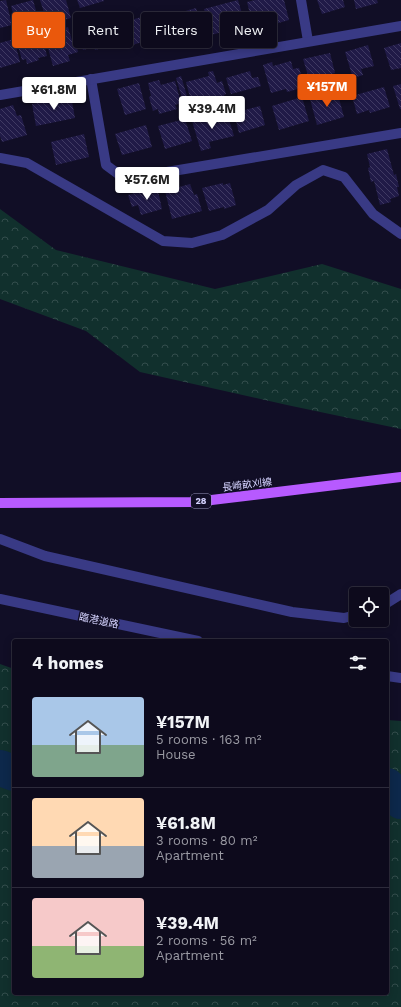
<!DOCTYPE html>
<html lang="en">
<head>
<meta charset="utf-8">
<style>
	:root { --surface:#0d0a1c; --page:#161325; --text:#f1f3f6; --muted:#9a9aa3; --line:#2d2b3b; --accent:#ea580c }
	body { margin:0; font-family:"Work Sans","Noto Sans JP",sans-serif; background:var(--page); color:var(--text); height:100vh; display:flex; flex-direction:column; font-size:15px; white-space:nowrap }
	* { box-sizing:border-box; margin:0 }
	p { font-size:13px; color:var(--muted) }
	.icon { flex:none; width:22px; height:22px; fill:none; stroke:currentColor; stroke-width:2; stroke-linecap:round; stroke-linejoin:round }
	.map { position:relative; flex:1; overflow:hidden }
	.details { position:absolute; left:12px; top:639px; width:377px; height:356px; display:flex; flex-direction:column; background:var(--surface); border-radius:4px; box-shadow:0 2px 10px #0003,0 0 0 1px var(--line) }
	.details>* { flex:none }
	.banner { position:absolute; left:12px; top:12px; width:377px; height:36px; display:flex; gap:8px }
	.buttons { position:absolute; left:349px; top:587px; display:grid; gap:8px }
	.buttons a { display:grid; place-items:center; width:40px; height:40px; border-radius:4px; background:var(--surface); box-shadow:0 2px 10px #0003,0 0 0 1px var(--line); font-size:20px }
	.price { position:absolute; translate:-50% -34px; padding:0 9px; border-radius:4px; background:#fff; color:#222; font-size:13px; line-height:26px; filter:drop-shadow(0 1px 2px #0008) }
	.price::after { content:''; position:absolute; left:50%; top:24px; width:12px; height:9px; margin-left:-6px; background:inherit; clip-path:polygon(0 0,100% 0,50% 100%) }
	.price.selected { background:var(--accent); color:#fff }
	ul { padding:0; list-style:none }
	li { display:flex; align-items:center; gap:12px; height:100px; padding:0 20px }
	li+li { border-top:1px solid var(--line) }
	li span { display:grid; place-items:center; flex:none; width:112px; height:80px; border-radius:4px; color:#555 }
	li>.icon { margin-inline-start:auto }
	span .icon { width:48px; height:48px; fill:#fffc; stroke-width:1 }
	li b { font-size:17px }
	h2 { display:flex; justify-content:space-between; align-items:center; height:48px; padding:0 20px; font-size:17px }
	.chip { padding:0 14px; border-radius:4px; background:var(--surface); box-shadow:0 2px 10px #0003,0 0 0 1px var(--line); font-size:14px; line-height:36px }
	.chip.selected { background:var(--accent); color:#fff }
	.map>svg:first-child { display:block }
	.forest { fill:url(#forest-crowns) }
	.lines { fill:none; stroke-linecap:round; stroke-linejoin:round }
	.river { stroke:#0d284b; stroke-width:36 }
	.building { fill:url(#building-back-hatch) }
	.minor { stroke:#393a85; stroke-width:10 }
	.tertiary { stroke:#393a85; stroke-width:10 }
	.primary { stroke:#b75aff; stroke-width:10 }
	.labels { text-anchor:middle; stroke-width:3; stroke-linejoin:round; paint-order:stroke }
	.shield { fill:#110e26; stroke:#9a98be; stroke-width:1 }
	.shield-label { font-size:9px; font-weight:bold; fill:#d5d3ff }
	.street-label { font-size:10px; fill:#d5d3ff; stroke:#110e26 }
</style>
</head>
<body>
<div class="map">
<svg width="401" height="1007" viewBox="0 0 401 1007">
	<defs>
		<pattern id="forest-crowns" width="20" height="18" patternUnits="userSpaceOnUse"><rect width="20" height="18" fill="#11302d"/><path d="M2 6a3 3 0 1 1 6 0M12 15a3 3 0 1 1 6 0" fill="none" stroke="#334d4c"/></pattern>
		<pattern id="building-back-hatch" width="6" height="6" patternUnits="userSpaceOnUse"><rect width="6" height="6" fill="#201a47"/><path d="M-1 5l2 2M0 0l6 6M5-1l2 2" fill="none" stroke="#403a63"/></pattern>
	</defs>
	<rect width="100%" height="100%" fill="#110e26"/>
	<!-- forest -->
	<g class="forest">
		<path d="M0,209L56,250L215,289L322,264L401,289V429L287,405L140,372L86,331L0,299Z"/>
		<path d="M0,664L14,669V993H387V720L401,721V1007H0Z"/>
	</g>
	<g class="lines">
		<!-- river -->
		<g class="river">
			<path d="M0,768L14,773"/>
			<path d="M387,786L401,801"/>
		</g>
	</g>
	<!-- building -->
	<g class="building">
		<path d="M6,0L12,25L0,28V1Z"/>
		<path d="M33,0L39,21L17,27L11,6Z"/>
		<path d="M40,0H66L71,18L48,25Z"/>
		<path d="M77,0H104V1L80,8Z"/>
		<path d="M238,0L243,17L232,20L234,24L225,27L226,31L211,35L204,9Z"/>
		<path d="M255,0H284L289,20L254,30L247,2Z"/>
		<path d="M317,0H343L345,7L322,14Z"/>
		<path d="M354,0H377L378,3L356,9Z"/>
		<path d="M196,8L204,35L192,38L193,42L181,45L178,35L167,38L161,18Z"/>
		<path d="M153,14L159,37L129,46L123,22Z"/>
		<path d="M106,24L108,29L115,27L119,43L95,50L94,47L83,50L77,32Z"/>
		<path d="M68,27L73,44L76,43L78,52L68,55L70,61L53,66L44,34Z"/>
		<path d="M42,35L47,56L38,58L39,60L27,64L26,59L22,60L18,46L29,43L28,39Z"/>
		<path d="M14,39L20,62L0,68V43Z"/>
		<path d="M401,43V68L391,70L384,48Z"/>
		<path d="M368,45L374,66L361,69L363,75L353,78L345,52Z"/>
		<path d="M330,53L335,73L325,76L326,80L311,85L303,59Z"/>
		<path d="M291,61L293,69L299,68L305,87L287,92L286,89L271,93L263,65L272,62L273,66Z"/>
		<path d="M213,71L217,83L222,81L226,94L224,95L226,104L216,106L213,99L192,105L186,82L209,76L208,72Z"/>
		<path d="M250,71L252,78L258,77L261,86L231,94L226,78Z"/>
		<path d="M181,76L192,113L182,116L179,105L184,104L176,78Z"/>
		<path d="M159,80L161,85L175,81L181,103L175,105L177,109L159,114L158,109L153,111L149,97L151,96L148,83Z"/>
		<path d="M139,83L146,109L125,115L117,89Z"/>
		<path d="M401,84V109H400L393,86Z"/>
		<path d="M384,87L390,107L370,113L369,110L357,114L352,96Z"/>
		<path d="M337,91L344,117L317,125L310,99Z"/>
		<path d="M71,96L75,118L36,126L32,104Z"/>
		<path d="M302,97L309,121L279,130L272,106Z"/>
		<path d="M13,105L17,116L21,115L27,135L2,142L0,136V109Z"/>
		<path d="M260,106L265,125L239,133L234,113Z"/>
		<path d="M227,113L234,136L209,142L211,148L201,151L192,121L214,114L215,117Z"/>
		<path d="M185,119L192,141L165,149L158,126Z"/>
		<path d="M146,125L152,147L122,155L115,134Z"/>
		<path d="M84,134L89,157L56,165L51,142Z"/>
		<path d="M387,149L394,175L396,174L399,187H397L399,196L390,199L391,202L380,205L374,181L371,182L368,168L370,167L367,154Z"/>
		<path d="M223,183V185L230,183L236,205L224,209V207L209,211L202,188Z"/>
		<path d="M190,184L194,195L197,194L202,211L172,219L165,191Z"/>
		<path d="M157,186L162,209L141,215L138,205L132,207L128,195Z"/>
	</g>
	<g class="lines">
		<!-- minor -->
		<g class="minor">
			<path d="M301,0L308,41"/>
			<path d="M91,79L106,165L125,179L401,133"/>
			<path d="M0,95L401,26"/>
			<path d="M0,158L27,163L163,241L192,243L222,235L268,210L296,185L323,170L344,177L373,214L401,234"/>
		</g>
		<!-- tertiary -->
		<g class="tertiary">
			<path d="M0,539L45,556L292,612L344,618L356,615"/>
			<path d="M0,599L198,641"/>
			<path d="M382,606L401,594"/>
			<path d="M387,676L401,678"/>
		</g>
		<!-- primary -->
		<path class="primary" d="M0,503L195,502L401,477"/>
	</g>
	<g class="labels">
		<!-- shield labels -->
		<rect class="shield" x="191" y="494" width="20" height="14" rx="3"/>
		<g class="shield-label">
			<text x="201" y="504">28</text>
		</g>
		<!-- street labels -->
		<g class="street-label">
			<text transform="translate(247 484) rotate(-7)" y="4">長崎畝刈線</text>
			<text transform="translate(99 620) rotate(12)" y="4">臨港道路</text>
		</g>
	</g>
</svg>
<div class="buttons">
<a><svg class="icon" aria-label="locate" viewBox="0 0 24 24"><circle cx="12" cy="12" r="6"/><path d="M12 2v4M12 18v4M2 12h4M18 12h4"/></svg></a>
</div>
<b class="price selected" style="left:327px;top:108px">¥157M</b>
<b class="price" style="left:54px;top:111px">¥61.8M</b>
<b class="price" style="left:212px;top:130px">¥39.4M</b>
<b class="price" style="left:147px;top:201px">¥57.6M</b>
<div class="banner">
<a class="chip selected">Buy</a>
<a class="chip">Rent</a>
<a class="chip">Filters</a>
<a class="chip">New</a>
</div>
<section class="details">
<h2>4 homes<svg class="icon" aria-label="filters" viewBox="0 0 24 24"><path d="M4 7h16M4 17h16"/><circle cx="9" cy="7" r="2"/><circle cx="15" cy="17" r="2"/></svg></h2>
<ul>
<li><span style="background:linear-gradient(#a9c7e8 60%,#7fa58c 0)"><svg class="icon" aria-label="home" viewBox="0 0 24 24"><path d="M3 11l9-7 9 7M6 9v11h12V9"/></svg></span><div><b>¥157M</b><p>5 rooms · 163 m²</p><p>House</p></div></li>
<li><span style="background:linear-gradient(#ffd9b3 60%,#9aa5b1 0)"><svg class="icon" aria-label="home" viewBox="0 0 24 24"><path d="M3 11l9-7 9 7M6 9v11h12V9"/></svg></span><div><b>¥61.8M</b><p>3 rooms · 80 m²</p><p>Apartment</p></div></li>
<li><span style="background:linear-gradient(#f6c9c9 60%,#8fb573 0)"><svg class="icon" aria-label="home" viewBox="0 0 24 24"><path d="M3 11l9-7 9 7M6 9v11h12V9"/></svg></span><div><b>¥39.4M</b><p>2 rooms · 56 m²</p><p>Apartment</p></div></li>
</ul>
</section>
</div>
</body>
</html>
